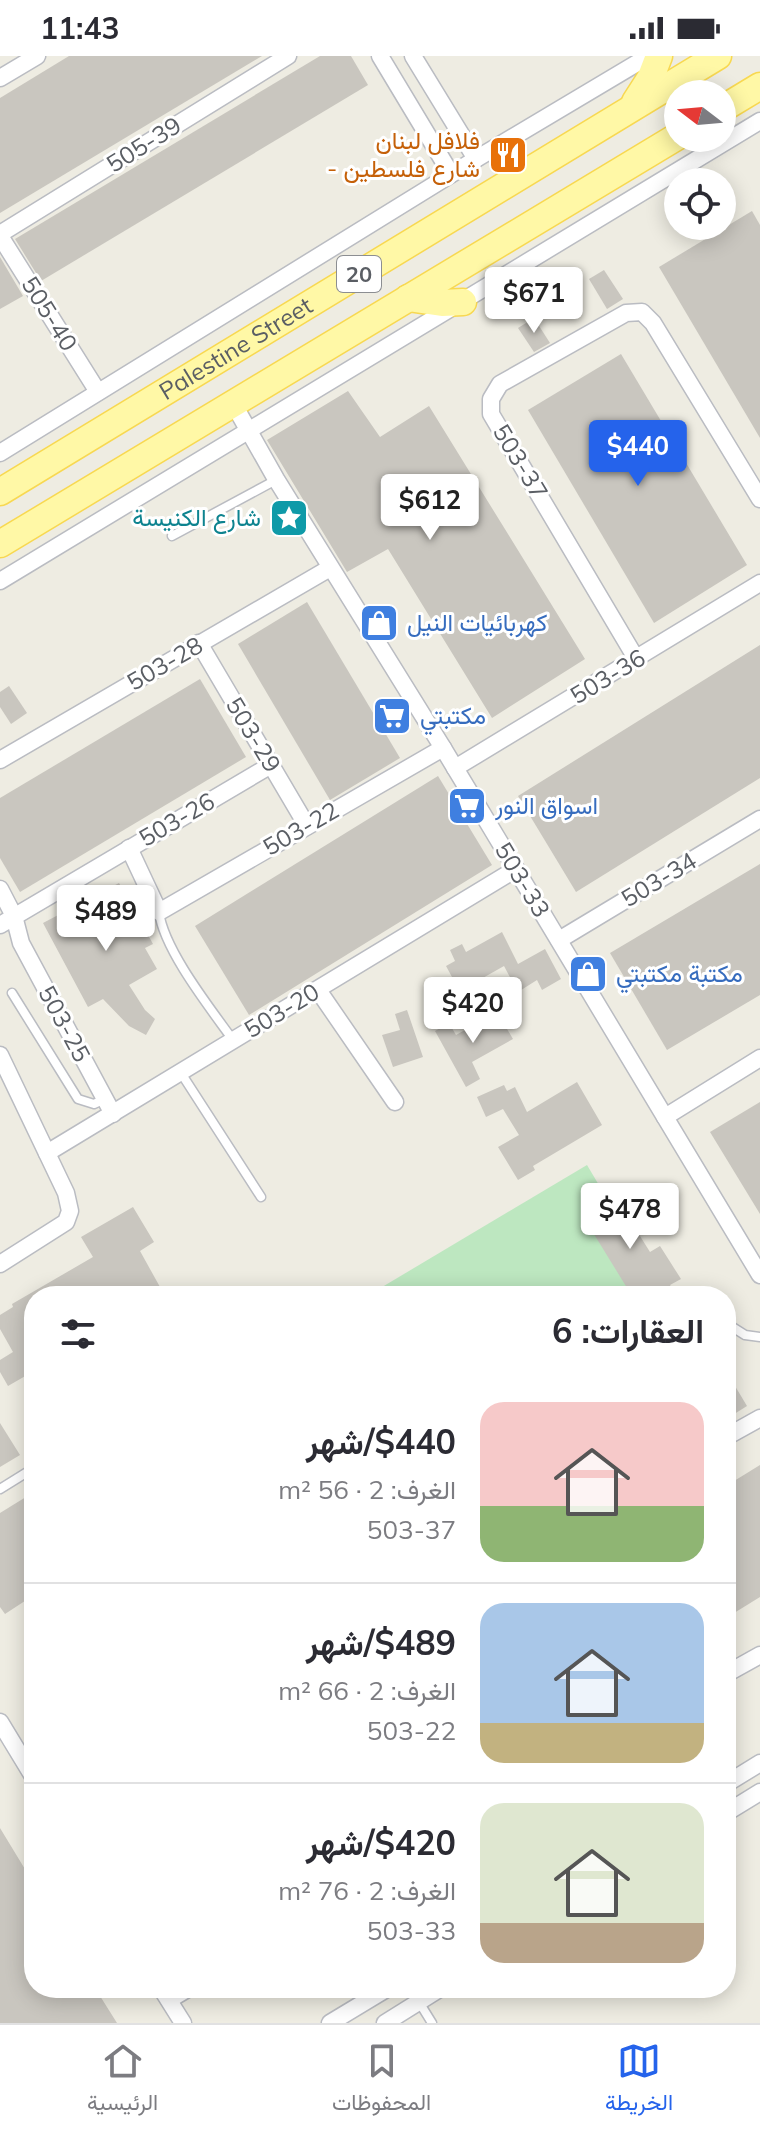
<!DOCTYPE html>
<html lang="ar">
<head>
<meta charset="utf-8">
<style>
	:root { --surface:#fff; --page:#f2f2f3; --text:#2b2b33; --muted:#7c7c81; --line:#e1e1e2; --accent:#2563eb }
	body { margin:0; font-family:Mulish,Vazirmatn,sans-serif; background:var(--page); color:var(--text); direction:rtl; height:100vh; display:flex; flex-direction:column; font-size:30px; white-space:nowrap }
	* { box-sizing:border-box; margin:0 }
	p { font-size:26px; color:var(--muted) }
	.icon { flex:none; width:44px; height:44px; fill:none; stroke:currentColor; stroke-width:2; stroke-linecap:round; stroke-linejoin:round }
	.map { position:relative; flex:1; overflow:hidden; direction:ltr }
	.sheet { position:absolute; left:24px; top:1230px; width:712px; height:712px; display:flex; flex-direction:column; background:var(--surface); border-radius:32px; box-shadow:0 4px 20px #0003; direction:rtl }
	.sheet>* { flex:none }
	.needle { width:52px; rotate:286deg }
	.controls { position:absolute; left:664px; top:24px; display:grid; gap:16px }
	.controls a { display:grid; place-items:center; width:72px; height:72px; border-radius:50%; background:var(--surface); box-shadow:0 4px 20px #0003; font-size:40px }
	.price { position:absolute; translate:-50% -68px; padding:0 18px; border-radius:8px; background:#fff; color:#222; font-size:26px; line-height:52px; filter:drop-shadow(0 2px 4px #0008) }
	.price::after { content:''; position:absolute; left:50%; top:48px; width:24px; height:18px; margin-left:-12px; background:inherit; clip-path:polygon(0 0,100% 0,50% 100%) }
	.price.current { background:var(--accent); color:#fff }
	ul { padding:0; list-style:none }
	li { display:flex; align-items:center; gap:24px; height:200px; padding:0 32px }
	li+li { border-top:2px solid var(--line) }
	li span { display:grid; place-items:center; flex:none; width:224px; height:160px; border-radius:24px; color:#555 }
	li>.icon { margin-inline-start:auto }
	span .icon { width:96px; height:96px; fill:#fffc; stroke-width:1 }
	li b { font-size:34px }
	h2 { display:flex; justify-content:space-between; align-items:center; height:96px; padding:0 32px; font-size:34px }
	.status { display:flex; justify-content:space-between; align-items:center; height:56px; padding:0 40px; background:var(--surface); direction:ltr }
	.status svg { height:22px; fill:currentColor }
	.tabs { display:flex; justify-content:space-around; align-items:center; height:112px; border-top:2px solid var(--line); background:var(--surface); font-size:22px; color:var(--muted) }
	.tabs a { display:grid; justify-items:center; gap:4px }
	.tabs .current { color:var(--accent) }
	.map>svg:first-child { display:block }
	.green { fill:#bde7c0 }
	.building { fill:#c9c6bf }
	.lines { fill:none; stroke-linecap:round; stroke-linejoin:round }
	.lane-casing { stroke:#babcc2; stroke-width:11 }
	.street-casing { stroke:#babcc2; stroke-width:19 }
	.primary-casing { stroke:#f8d851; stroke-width:29 }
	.lane { stroke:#fff; stroke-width:8 }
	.street { stroke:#fff; stroke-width:16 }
	.primary { stroke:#fff8a6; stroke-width:26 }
	.labels { text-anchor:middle; stroke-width:6; stroke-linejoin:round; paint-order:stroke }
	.shield { fill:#fff; stroke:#8c8e92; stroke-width:2 }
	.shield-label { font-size:22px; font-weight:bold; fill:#5a5e64 }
	.food-label { font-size:24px; fill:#c56008; stroke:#fff; text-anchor:end }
	.street-label { font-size:24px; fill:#5a5e64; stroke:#fff }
	.culture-label { font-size:24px; fill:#0d838f; stroke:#fff; text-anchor:end }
	.shop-label { font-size:24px; fill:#366cbe; stroke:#fff; text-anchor:start }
</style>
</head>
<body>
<div class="status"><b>11:43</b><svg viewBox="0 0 49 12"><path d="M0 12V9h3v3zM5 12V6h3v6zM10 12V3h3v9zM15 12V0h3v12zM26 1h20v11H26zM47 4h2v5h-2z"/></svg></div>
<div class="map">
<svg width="760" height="1967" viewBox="0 0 760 1967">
	<rect width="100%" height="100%" fill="#eeece2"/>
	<!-- green -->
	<path class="green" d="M587,1109L665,1240H367Z"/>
	<!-- building -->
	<g class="building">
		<path d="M69,0H262L0,157V42Z"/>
		<path d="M320,0H351L368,29L41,225L15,183Z"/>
		<path d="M752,155L760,169V382L659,211Z"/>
		<path d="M0,201L23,240L0,253Z"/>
		<path d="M604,214L623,243L607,253L589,223Z"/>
		<path d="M534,262L550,287L534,296L518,272Z"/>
		<path d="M621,298L747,509L654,567L528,354Z"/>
		<path d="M348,335L380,381L429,350L585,603L492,662L388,493L347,516L267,384Z"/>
		<path d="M307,546L400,702L330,744L238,588Z"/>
		<path d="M760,589V722L576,836L518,740Z"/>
		<path d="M200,623L246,701L20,836L0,802V742Z"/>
		<path d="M9,630L27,657L11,668L0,651V636Z"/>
		<path d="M438,720L492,809L249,959L195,870Z"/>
		<path d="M760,808V939L667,994L610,897Z"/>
		<path d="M119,827L153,888L145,892L157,913L129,929L145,954L155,963L146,979L129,970L103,943L88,951L43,867Z"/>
		<path d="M502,876L518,908L545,893L561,923L542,934L537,924L518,936L504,910L481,923L484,927L454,944L456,949L444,955L432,932L452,921L446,910L455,905L450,894L462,888L466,896Z"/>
		<path d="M407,954L423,1001L393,1011L382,979L400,974L395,958Z"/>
		<path d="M497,956L513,983L472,1006L480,1023L466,1031L435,975L449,967L456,979Z"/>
		<path d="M577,1026L602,1069L533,1110L535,1114L518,1124L498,1091L519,1079L503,1053L486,1061L477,1041L504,1029L507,1035L515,1031L527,1056Z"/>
		<path d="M760,1046V1158L710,1076Z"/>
		<path d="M613,1137L650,1196L660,1190L681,1223L670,1229L677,1240H632L581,1157Z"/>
		<path d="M133,1151L154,1186L140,1195L165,1240H34V1315L8,1330L0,1316V1304L13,1296L0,1273V1259L13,1251L12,1248L93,1201L81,1181Z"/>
		<path d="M726,1315L747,1350L731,1360L726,1353Z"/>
		<path d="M0,1367L20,1399L0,1411Z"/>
		<path d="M760,1409V1541L726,1562V1430Z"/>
		<path d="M34,1436V1539L5,1558L0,1551V1457Z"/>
		<path d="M0,1772L34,1828V1932H95L117,1967H0Z"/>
	</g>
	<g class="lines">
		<defs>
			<g id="lane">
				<path d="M172,480L276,424"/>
				<path d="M159,856C164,894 210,952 233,984"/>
				<path d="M12,937L78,1043L94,1048L105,1043"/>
				<path d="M181,1017L261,1141"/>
				<path d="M704,1238L705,1240"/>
				<path d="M726,1267L745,1279L760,1281"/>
				<path d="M0,1433L29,1415"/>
				<path d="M419,1946L432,1967"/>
			</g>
			<g id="street">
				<path d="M380,0L451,118"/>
				<path d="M413,0L476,103"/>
				<path d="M0,22L37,0"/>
				<path d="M0,178L288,0"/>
				<path d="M0,180L98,336"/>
				<path d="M233,347L276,423L443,692L760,1219"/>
				<path d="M0,397L476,103L649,0"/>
				<path d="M0,525L760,65"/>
				<path d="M199,587L307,770"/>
				<path d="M637,604L491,358V343L500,328L626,257L642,256L653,267L760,443"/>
				<path d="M0,704L330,512"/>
				<path d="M455,712L760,527"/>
				<path d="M129,792L159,856L443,692"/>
				<path d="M0,833L14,860L21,887L113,1058"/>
				<path d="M0,869L271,709"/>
				<path d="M559,884L760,763"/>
				<path d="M318,934L395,1046"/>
				<path d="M0,999L66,1137L70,1155L66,1166L0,1208"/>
				<path d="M665,1061L760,1002"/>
				<path d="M47,1097L516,813"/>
				<path d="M726,1381L760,1362"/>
				<path d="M726,1618L760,1599"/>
				<path d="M0,1666L34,1722"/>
				<path d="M726,1728L760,1707"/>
				<path d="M726,1757L760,1736"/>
				<path d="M161,1932L183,1967"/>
				<path d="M169,1944L189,1932"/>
				<path d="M330,1967L388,1932"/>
				<path d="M385,1967L441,1932"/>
			</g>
			<g id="primary">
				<path d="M635,46L651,21L659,0"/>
				<path d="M722,53L760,30"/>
				<path d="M408,242L442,247L463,246"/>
				<path id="s1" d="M0,436L718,0"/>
				<path d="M0,488L678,80"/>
			</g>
		</defs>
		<!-- lane casing -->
		<use href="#lane" class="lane-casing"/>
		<!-- street casing -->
		<use href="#street" class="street-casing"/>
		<!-- primary casing -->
		<use href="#primary" class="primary-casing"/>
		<!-- lane -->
		<use href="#lane" class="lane"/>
		<!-- street -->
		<use href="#street" class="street"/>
		<!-- primary -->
		<use href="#primary" class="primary"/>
	</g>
	<!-- icons -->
	<defs>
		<symbol id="restaurant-square" viewBox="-11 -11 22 22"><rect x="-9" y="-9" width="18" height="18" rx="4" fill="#e8710a" stroke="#fff"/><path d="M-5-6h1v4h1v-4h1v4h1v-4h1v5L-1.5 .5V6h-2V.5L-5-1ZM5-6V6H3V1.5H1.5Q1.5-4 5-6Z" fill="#fff"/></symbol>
		<symbol id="sight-square" viewBox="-11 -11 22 22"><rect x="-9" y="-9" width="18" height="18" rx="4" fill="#0f9aa8" stroke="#fff"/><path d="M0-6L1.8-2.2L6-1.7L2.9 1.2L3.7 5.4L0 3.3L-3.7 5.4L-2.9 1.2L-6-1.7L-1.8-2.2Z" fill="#fff"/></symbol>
		<symbol id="shop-square" viewBox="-11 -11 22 22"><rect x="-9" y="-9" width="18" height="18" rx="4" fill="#3f7fe0" stroke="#fff"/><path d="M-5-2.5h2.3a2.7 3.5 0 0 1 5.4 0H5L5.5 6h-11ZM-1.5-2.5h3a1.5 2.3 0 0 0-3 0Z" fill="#fff"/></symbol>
		<symbol id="supermarket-square" viewBox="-11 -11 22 22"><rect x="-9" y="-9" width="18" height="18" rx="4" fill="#3f7fe0" stroke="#fff"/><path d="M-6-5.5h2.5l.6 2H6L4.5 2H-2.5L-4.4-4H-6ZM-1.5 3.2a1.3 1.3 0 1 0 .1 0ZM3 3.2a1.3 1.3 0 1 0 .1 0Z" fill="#fff"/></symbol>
	</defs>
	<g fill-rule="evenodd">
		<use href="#restaurant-square" x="486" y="77" width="44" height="44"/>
		<use href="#sight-square" x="267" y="440" width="44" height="44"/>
		<use href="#shop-square" x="357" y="545" width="44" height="44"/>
		<use href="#supermarket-square" x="370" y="638" width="44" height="44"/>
		<use href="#supermarket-square" x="445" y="728" width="44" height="44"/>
		<use href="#shop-square" x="566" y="896" width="44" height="44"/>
	</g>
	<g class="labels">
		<!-- shield labels -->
		<rect class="shield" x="337" y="200" width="44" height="36" rx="6"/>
		<g class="shield-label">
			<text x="359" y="226">20</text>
		</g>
		<!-- food labels -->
		<g class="food-label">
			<text x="480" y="93">فلافل لبنان<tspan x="480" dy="28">- شارع فلسطين</tspan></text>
		</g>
		<!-- street labels -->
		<g class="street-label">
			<text transform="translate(144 89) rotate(-32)" y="8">505-39</text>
			<text transform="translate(49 258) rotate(58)" y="8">505-40</text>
			<text dy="8" stroke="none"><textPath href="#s1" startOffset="276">Palestine Street</textPath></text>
			<text transform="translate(520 406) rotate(59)" y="8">503-37</text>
			<text transform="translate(165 608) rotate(-30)" y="8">503-28</text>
			<text transform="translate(608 621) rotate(-31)" y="8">503-36</text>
			<text transform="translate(253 679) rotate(59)" y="8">503-29</text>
			<text transform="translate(177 764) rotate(-30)" y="8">503-26</text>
			<text transform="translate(301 773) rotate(-30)" y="8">503-22</text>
			<text transform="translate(522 824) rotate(59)" y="8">503-33</text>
			<text transform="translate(659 824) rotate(-31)" y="8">503-34</text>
			<text transform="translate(282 955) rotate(-31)" y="8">503-20</text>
			<text transform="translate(64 968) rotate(62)" y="8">503-25</text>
		</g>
		<!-- culture labels -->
		<g class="culture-label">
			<text x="261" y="470">شارع الكنيسة</text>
		</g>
		<!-- shop labels -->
		<g class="shop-label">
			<text x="407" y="575">كهربائيات النيل</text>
			<text x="420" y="668">مكتبتي</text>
			<text x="495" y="758">اسواق النور</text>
			<text x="616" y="926">مكتبة مكتبتي</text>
		</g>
	</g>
</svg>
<div class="controls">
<a><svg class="needle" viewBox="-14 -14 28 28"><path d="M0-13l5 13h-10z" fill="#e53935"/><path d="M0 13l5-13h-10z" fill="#7c7c81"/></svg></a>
<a><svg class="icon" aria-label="locate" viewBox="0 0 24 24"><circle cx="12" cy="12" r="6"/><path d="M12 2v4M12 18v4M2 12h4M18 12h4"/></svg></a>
</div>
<b class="price" style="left:534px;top:279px">$671</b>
<b class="price current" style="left:638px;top:432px">$440</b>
<b class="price" style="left:430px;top:486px">$612</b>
<b class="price" style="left:106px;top:897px">$489</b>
<b class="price" style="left:473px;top:989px">$420</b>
<b class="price" style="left:630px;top:1195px">$478</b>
<section class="sheet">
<h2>العقارات: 6<svg class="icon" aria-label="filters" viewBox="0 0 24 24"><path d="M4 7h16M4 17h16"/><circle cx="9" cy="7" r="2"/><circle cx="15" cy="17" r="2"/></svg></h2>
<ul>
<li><span style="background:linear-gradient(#f6c9c9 65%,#8fb573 0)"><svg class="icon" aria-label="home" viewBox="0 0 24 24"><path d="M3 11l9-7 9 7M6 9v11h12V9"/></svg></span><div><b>$440/شهر</b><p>الغرف: 2 · 56 m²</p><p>503-37</p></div></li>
<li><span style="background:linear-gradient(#a9c7e8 75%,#c2b280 0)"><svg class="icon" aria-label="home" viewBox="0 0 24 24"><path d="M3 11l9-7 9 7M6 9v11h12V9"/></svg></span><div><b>$489/شهر</b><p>الغرف: 2 · 66 m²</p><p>503-22</p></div></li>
<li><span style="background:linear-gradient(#dfe7d0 75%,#b9a48a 0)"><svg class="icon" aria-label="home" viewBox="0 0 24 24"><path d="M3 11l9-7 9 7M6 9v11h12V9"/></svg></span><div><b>$420/شهر</b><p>الغرف: 2 · 76 m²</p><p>503-33</p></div></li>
</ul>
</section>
</div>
<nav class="tabs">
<a class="current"><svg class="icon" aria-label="map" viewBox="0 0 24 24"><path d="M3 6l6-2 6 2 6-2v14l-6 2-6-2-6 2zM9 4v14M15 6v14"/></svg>الخريطة</a>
<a><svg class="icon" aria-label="saved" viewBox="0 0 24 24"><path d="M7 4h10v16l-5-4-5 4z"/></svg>المحفوظات</a>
<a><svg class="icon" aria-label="home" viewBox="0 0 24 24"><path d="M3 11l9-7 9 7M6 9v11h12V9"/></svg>الرئيسية</a>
</nav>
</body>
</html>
